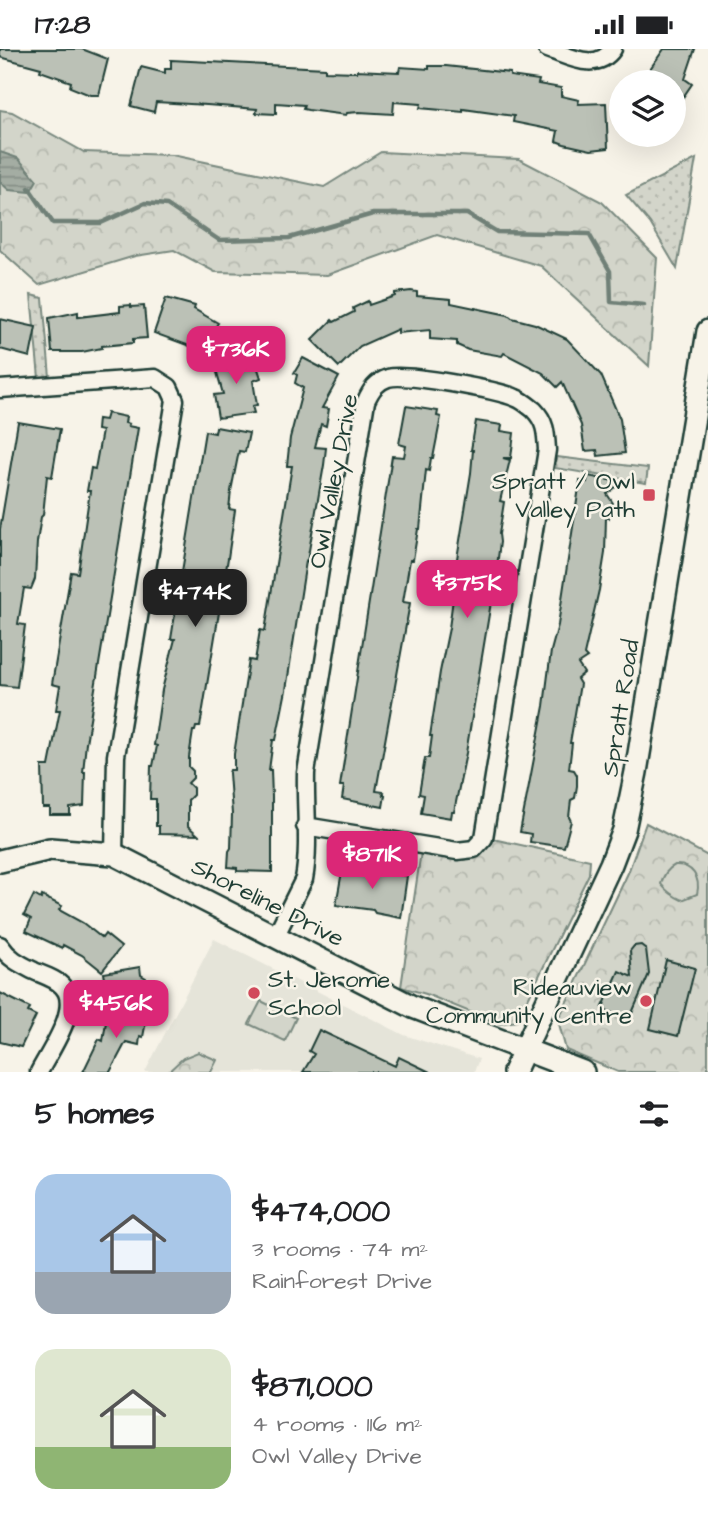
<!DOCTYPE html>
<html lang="en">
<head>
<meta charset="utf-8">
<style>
	:root { --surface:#fff; --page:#f2f2f2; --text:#202124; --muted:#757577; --accent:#db2777 }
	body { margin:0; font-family:"Architects Daughter",sans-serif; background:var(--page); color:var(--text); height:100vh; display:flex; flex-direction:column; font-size:26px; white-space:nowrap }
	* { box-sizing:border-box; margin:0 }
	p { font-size:23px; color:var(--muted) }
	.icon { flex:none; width:38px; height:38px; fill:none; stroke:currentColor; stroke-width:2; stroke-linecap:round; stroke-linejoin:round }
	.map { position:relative; height:1023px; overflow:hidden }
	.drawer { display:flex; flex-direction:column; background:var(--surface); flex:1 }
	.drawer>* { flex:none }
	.fabs { position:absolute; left:609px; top:21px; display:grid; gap:14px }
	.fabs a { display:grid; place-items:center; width:77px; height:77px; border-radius:50%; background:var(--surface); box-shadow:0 7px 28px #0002; font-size:35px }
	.price { position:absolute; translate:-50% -60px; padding:0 16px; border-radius:14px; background:var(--accent); color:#fff; font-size:23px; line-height:46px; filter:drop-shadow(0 2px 4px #0008) }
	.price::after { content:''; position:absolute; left:50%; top:42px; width:21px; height:16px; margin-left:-10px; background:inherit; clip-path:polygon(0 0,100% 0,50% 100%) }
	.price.current { background:#222; color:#fff }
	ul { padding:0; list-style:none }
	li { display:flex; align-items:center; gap:21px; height:175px; padding:0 35px }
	li span { display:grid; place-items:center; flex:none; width:196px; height:140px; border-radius:21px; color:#555 }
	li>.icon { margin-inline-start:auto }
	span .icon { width:84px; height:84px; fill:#fffc; stroke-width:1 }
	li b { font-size:30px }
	h2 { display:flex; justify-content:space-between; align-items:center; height:84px; padding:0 35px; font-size:30px }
	.status { display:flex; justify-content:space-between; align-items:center; height:49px; padding:0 35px; background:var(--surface); direction:ltr }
	.status svg { height:19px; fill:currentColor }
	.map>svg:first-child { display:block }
	.built { fill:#e5e4d9 }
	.grass { fill:url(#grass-dots); stroke:#79897f; stroke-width:2 }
	.forest { fill:url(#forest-crowns); stroke:#79897f; stroke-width:2 }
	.pitch { fill:#d3d5ca; stroke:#79897f; stroke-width:2 }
	.water { fill:url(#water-rules); stroke:#6f8077; stroke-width:2 }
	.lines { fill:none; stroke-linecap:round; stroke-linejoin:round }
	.stream { stroke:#6f8077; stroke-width:4.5 }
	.building { fill:#bbc1b6; stroke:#1f3d34; stroke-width:2 }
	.minor-casing { stroke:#1f3d34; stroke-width:21 }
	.tertiary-casing { stroke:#1f3d34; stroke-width:26 }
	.minor { stroke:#f7f3e8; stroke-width:16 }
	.tertiary { stroke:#f7f3e8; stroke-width:21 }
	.poi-dot { fill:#d1495b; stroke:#f7f3e8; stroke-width:2.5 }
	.labels { text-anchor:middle; stroke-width:5; stroke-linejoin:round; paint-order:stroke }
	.street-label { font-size:24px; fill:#1f3d34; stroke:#f7f3e8 }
	.poi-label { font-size:24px; fill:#1f3d34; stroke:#f7f3e8; text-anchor:end }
</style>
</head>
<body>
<div class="status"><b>17:28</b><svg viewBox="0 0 49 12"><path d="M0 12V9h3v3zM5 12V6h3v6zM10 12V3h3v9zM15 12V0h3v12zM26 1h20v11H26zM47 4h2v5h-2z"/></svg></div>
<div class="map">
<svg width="708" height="1023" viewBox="0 0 708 1023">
	<defs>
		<pattern id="grass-dots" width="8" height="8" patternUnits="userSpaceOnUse" patternTransform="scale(1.75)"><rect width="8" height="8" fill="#d3d5ca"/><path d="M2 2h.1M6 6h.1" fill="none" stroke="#b5b8ae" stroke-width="1.8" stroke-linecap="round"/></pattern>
		<pattern id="forest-crowns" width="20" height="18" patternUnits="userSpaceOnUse" patternTransform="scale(1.75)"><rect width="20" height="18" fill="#d3d5ca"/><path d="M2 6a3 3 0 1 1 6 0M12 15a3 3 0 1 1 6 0" fill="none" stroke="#b5b8ae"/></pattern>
		<pattern id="water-rules" width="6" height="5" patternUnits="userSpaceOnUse" patternTransform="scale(1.75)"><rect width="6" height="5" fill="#a4ada3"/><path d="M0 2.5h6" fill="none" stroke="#858e86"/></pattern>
	</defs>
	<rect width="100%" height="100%" fill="#f7f3e8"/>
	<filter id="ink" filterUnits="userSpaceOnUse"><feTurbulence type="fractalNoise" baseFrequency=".0143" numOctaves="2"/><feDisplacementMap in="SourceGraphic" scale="14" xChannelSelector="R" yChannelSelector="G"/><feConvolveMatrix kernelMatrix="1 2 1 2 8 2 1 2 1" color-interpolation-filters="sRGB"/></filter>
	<g filter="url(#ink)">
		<!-- built -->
		<path class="built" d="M214,890L404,986L479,1010L474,1023H145Z"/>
		<!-- grass -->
		<g class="grass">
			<path d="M696,110L677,220L650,174L626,146Z"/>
			<path d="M31,246L43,249L50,328L39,329Z"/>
			<path d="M557,408L648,419L646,434L555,419Z"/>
		</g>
		<!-- forest -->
		<g class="forest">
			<path d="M0,61L12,63L84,103L172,106L324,138L381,103L519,110L602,153L657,209L649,317L541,217L437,186L327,226L215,223L174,201L135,207L39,236L0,201Z"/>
			<path d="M646,774L708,807V1023H618L566,1001L558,971L628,824Z"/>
			<path d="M493,790L590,811L589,825L517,972L499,975L426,945L401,938L421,803H482Z"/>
			<path d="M198,1003L217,1011L211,1023H168L183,1009Z"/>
		</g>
		<!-- pitch -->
		<g class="pitch">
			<path d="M675,816C692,815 701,829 697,845L682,851C673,847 667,843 661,835C663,827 667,820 675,816Z"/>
			<path d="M261,952L296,969L285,992L249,975Z"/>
		</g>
		<!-- water -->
		<path class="water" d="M0,103L18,109L37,131L30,143L9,141L0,133Z"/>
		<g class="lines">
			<!-- stream -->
			<path class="stream" d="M29,139L53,174H101L145,154L167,156L219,191L289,189L373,165H467L497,183L589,185L610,222L611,253L644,256"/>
		</g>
		<!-- building -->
		<g class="building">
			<path d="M0,0H82L108,10L99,46H90L70,38L71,33L40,22L41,19L0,8Z"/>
			<path d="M664,0H695L685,30L692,35L681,51L678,49L676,56H674V33H655L645,27Z"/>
			<path d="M171,11L325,19V22L357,23V21L399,23L400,18L429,20V17H446L510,24V27L539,31L538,35L561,39V47L579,51L578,55L606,54L608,99L591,101L564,95L556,92L558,82L513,73L514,67L463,60V63L420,59L421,55L394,53L393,65L359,63L347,64L346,66L308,61L303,60L304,56L276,54V65L256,64L257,60L207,56L156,53L154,63L131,57L141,18L165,24V20H171Z"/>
			<path d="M411,242L417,243V247L451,250V254L508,266L512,269L535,275L567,290L601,326L620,370L625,404L598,407L597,401L585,402L581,376L562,333L557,338L543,324L504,304L502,307L468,301L457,296V292L430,290V281L398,284V280L360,297L339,318L312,291L332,271L334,273L354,263L353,259L368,252L369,256L395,247V244Z"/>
			<path d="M166,249L195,257L194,260L218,274L216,277L226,286L211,312L196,303L198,300L154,284Z"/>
			<path d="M131,256V258L144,257L147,289L133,290V294L102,297V299L82,303H52L49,269L78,263V268L120,263V257Z"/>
			<path d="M0,270L36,278L30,308L0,300Z"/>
			<path d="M249,303L253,318L257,317L261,329L253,332L257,356L252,357L254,364L218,369L214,346L223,345L214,313Z"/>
			<path d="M303,309L339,328L322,359L329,360L326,377L321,375L315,398L326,399L324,416L307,513L306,512L286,641L276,691H273L269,721H271L272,748V823L237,822V819L228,818L229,802L231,799L232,765L229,724L230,721H234V705L249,611L255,612L260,581L265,582L292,417H287L290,389L303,339L295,334L297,326L294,324Z"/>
			<path d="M406,357L438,362L437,367L441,368L433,409H431L429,422L426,421L420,480H418L413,511H410L403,553L410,554L376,742L384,743L383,746H385L383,758L342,750L344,737H340L392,407L404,408L406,397L399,395Z"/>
			<path d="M107,364L126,368L125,374L129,375L128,377L138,379L86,694L83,723H85L84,757L70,759V766H50V759H43L42,717H49L60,661H56L60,637L52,635L71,523L78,524L90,442H87L91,419L95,420L102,382L97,381L98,370L105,371Z"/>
			<path d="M476,372L502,376L501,382L514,384L511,409H503L510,411L500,452L504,453L499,485L500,493L497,517L466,704L454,763H452L451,769L421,764L424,746L419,745L425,709H429L432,687H430L440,623L449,579L456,528H454L471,424L473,401H471Z"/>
			<path d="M18,373L60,380L52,428L47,427L43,466L41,468L37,493L35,530L31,540L24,539L18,575L25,576L17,638L0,636V480Z"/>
			<path d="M216,378L249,384L245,403L239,402L231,442L229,460L235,461L228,509L200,678H196L195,682H193L189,708V718L193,722V729L188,734L193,739V746L188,751V777L198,786L159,785V777H156V750H150L151,717H153L157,697L154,696L162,641L175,590H171L205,382L215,384Z"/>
			<path d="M588,427L614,432L616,438L607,445L613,454L611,456L609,469L606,468L605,504L599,541L584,606L587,609L578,615L584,624L577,630L580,635L570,694H572L569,720L574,721L577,726V737L575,749L571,751L569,768L571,772L564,798L530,793L531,785L520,783L544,657L551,602L558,576L580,432L587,433Z"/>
			<path d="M343,817L358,819L357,821L407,827L401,869L375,864L373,861L336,856Z"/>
			<path d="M34,846L41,850L42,847L62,857L59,861L83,874L102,889L105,885L121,898L102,922L82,906L63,896L62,899L26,882L31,870L24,866Z"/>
			<path d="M641,896L646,900L649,925L629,971L602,960L619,922L632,928L630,902L634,897Z"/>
			<path d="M666,911L695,919L678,987L650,980Z"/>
			<path d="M140,918L141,926L146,929L147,947L109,953L104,924Z"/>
			<path d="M0,944L30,959L28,963L36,967L21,998L0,993Z"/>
			<path d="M108,960L147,967L143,988L140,987L139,996L126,993L110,1023H83L99,990L103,992Z"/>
			<path d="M319,981L395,1017L399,1008L430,1023H303L314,1005L309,1002Z"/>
		</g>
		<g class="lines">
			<defs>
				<g id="minor">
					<path d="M547,0C569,7 596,24 613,0"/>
					<path d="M0,340L155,329L169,338L175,351L116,707L114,805"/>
					<path d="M276,886L304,830C310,798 305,757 306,724L366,352C371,341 376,333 388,329C405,324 498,341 516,349C522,351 529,357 534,361C546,373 546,385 547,401L484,789L474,800L457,802L305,777"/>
					<path d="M0,896C9,910 20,915 34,922C43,926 57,930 63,938C82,958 49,1003 39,1023"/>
				</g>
				<g id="tertiary">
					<path d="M0,812L50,800L114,805L413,958L583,1023"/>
					<path d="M514,1023L611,815L624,781L636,723L708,282"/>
				</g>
			</defs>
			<!-- minor casing -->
			<use href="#minor" class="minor-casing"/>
			<!-- tertiary casing -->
			<use href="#tertiary" class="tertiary-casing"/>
			<!-- minor -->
			<use href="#minor" class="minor"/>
			<!-- tertiary -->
			<use href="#tertiary" class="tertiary"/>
		</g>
	</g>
	<!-- markers -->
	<g class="poi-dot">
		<rect x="642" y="439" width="14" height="14" rx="3.5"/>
		<circle cx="254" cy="944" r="7"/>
		<circle cx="646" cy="952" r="7"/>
	</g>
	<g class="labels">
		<!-- street labels -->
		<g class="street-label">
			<text transform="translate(333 432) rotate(-79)" y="8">Owl Valley Drive</text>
			<text transform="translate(620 659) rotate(-81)" y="8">Spratt Road</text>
			<text transform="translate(268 853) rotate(27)" y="8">Shoreline Drive</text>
		</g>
		<!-- poi labels -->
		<g class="poi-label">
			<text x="635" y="440">Spratt / Owl<tspan x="635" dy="28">Valley Path</tspan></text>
			<text x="268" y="938" text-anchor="start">St. Jerome<tspan x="268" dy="28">School</tspan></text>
			<text x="632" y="946">Rideauview<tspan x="632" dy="28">Community Centre</tspan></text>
		</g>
	</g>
</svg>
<div class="fabs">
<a><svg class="icon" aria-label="layers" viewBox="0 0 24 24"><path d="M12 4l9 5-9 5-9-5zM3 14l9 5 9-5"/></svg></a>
</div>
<b class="price" style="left:236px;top:337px">$736K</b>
<b class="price" style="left:467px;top:571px">$375K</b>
<b class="price current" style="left:195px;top:580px">$474K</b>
<b class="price" style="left:372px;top:842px">$871K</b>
<b class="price" style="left:116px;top:991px">$456K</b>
</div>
<section class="drawer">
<h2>5 homes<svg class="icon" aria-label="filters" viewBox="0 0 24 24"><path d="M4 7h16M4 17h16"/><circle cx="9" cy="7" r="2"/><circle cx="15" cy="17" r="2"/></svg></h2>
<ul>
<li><span style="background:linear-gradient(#a9c7e8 70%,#9aa5b1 0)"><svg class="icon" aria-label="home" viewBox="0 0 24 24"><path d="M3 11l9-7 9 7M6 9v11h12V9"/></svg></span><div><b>$474,000</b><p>3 rooms · 74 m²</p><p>Rainforest Drive</p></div></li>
<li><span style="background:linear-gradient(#dfe7d0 70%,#8fb573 0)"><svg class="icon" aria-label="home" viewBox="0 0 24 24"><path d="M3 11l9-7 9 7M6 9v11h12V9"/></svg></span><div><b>$871,000</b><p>4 rooms · 116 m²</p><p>Owl Valley Drive</p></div></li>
</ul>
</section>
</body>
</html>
